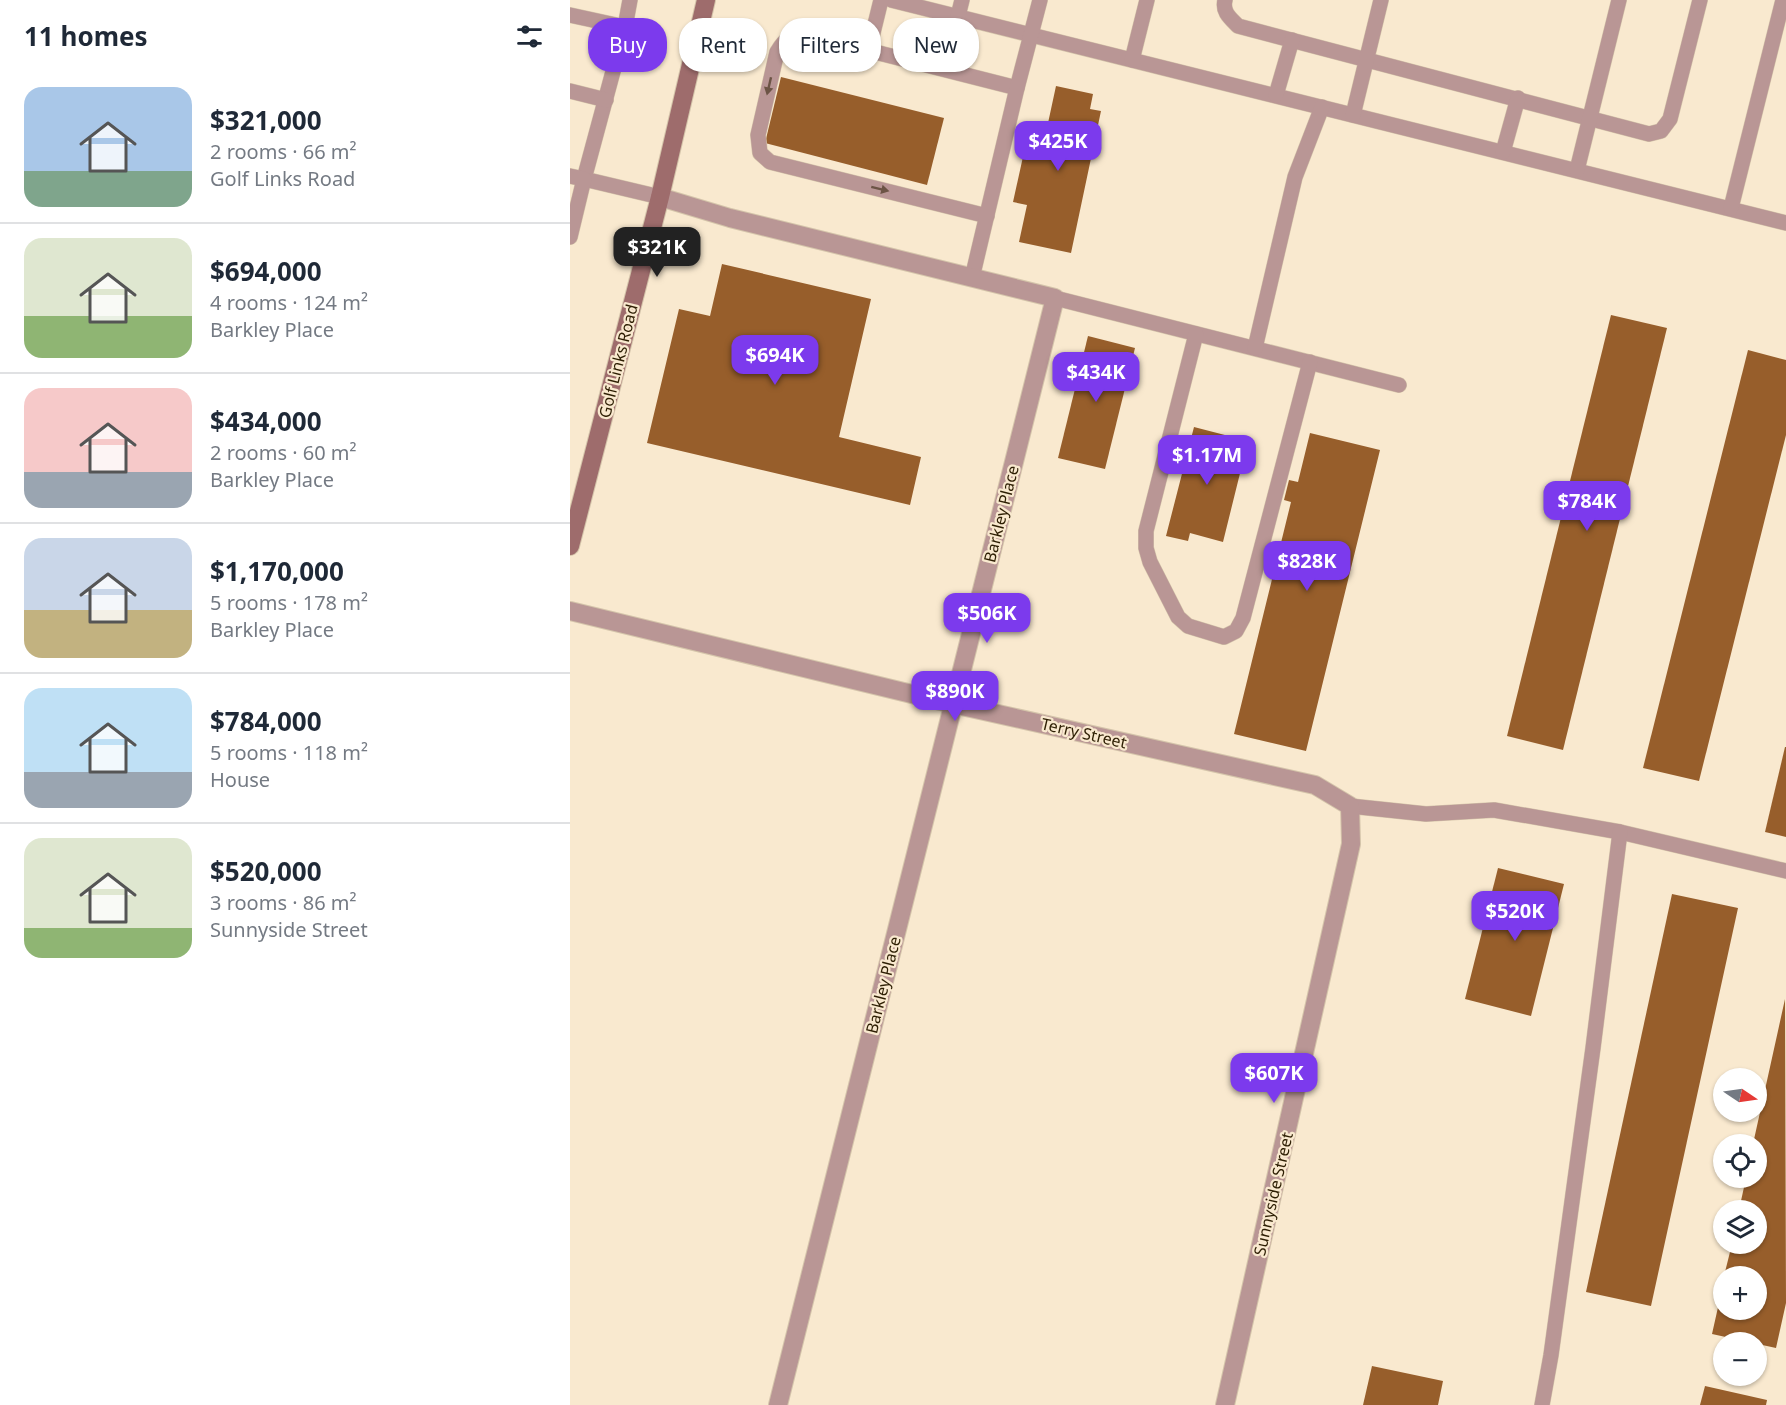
<!DOCTYPE html>
<html lang="en">
<head>
<meta charset="utf-8">
<style>
	:root { --surface:#fff; --page:#f2f2f3; --text:#1f2937; --muted:#747a83; --line:#e0e1e3; --accent:#7c3aed }
	body { margin:0; font-family:"Noto Sans",sans-serif; background:var(--page); color:var(--text); height:100vh; display:flex; flex-direction:column; font-size:22px; white-space:nowrap }
	* { box-sizing:border-box; margin:0 }
	p { font-size:20px; color:var(--muted) }
	.icon { flex:none; width:33px; height:33px; fill:none; stroke:currentColor; stroke-width:2; stroke-linecap:round; stroke-linejoin:round }
	.map { position:relative; flex:1; overflow:hidden }
	.panel { display:flex; flex-direction:column; background:var(--surface); width:570px }
	.panel>* { flex:none }
	.banner { position:absolute; left:18px; top:18px; width:570px; height:54px; display:flex; gap:12px }
	.needle { width:39px; rotate:103deg }
	.controls { position:absolute; left:1143px; top:1068px; display:grid; gap:12px }
	.controls a { display:grid; place-items:center; width:54px; height:54px; border-radius:50%; background:var(--surface); box-shadow:0 2px 4px #0004; font-size:30px }
	.price { position:absolute; translate:-50% -51px; padding:0 14px; border-radius:12px; background:var(--accent); color:#fff; font-size:20px; line-height:39px; filter:drop-shadow(0 2px 3px #0008) }
	.price::after { content:''; position:absolute; left:50%; top:36px; width:18px; height:14px; margin-left:-9px; background:inherit; clip-path:polygon(0 0,100% 0,50% 100%) }
	.price.current { background:#222; color:#fff }
	ul { padding:0; list-style:none }
	li { display:flex; align-items:center; gap:18px; height:150px; padding:0 24px }
	li+li { border-top:2px solid var(--line) }
	li span { display:grid; place-items:center; flex:none; width:168px; height:120px; border-radius:18px; color:#555 }
	li>.icon { margin-inline-start:auto }
	span .icon { width:72px; height:72px; fill:#fffc; stroke-width:1 }
	li b { font-size:26px }
	h2 { display:flex; justify-content:space-between; align-items:center; height:72px; padding:0 24px; font-size:26px }
	.pill { padding:0 21px; border-radius:24px; background:var(--surface); box-shadow:0 2px 4px #0004; font-size:21px; line-height:54px }
	.pill.current { background:var(--accent); color:#fff }
	main { display:flex; flex:1; min-height:0 }
	.map>svg:first-child { display:block }
	.building { fill:#975e2b }
	.lines { fill:none; stroke-linecap:round; stroke-linejoin:round }
	.lane-casing { stroke:#d4c4aa; stroke-width:16 }
	.street-casing { stroke:#d4c4aa; stroke-width:20 }
	.secondary-casing { stroke:#d4c4aa; stroke-width:20 }
	.lane { stroke:#b99695; stroke-width:15 }
	.street { stroke:#b99695; stroke-width:18 }
	.secondary { stroke:#9e6c6c; stroke-width:18 }
	.oneway { fill:#6c5445 }
	.labels { text-anchor:middle; stroke-width:4.5; stroke-linejoin:round; paint-order:stroke }
	.street-label { font-size:16px; fill:#2d1e03; stroke:#f9e9cf }
</style>
</head>
<body>
<main>
<section class="panel">
<h2>11 homes<svg class="icon" aria-label="filters" viewBox="0 0 24 24"><path d="M4 7h16M4 17h16"/><circle cx="9" cy="7" r="2"/><circle cx="15" cy="17" r="2"/></svg></h2>
<ul>
<li><span style="background:linear-gradient(#a9c7e8 70%,#7fa58c 0)"><svg class="icon" aria-label="home" viewBox="0 0 24 24"><path d="M3 11l9-7 9 7M6 9v11h12V9"/></svg></span><div><b>$321,000</b><p>2 rooms · 66 m²</p><p>Golf Links Road</p></div></li>
<li><span style="background:linear-gradient(#dfe7d0 65%,#8fb573 0)"><svg class="icon" aria-label="home" viewBox="0 0 24 24"><path d="M3 11l9-7 9 7M6 9v11h12V9"/></svg></span><div><b>$694,000</b><p>4 rooms · 124 m²</p><p>Barkley Place</p></div></li>
<li><span style="background:linear-gradient(#f6c9c9 70%,#9aa5b1 0)"><svg class="icon" aria-label="home" viewBox="0 0 24 24"><path d="M3 11l9-7 9 7M6 9v11h12V9"/></svg></span><div><b>$434,000</b><p>2 rooms · 60 m²</p><p>Barkley Place</p></div></li>
<li><span style="background:linear-gradient(#c9d6e8 60%,#c2b280 0)"><svg class="icon" aria-label="home" viewBox="0 0 24 24"><path d="M3 11l9-7 9 7M6 9v11h12V9"/></svg></span><div><b>$1,170,000</b><p>5 rooms · 178 m²</p><p>Barkley Place</p></div></li>
<li><span style="background:linear-gradient(#bfe0f5 70%,#9aa5b1 0)"><svg class="icon" aria-label="home" viewBox="0 0 24 24"><path d="M3 11l9-7 9 7M6 9v11h12V9"/></svg></span><div><b>$784,000</b><p>5 rooms · 118 m²</p><p>House</p></div></li>
<li><span style="background:linear-gradient(#dfe7d0 75%,#8fb573 0)"><svg class="icon" aria-label="home" viewBox="0 0 24 24"><path d="M3 11l9-7 9 7M6 9v11h12V9"/></svg></span><div><b>$520,000</b><p>3 rooms · 86 m²</p><p>Sunnyside Street</p></div></li>
</ul>
</section>
<div class="map">
<svg width="1216" height="1405" viewBox="0 0 1216 1405">
	<rect width="100%" height="100%" fill="#f9e9cf"/>
	<!-- building -->
	<g class="building">
		<path d="M211,77L374,118L357,185L195,143Z"/>
		<path d="M486,86L523,94L520,109L531,111L501,253L449,242L457,205L443,202L458,134L475,137Z"/>
		<path d="M152,264L301,299L269,437L351,457L340,505L77,443L109,309L140,316Z"/>
		<path d="M1041,315L1097,328L993,750L937,736Z"/>
		<path d="M518,336L565,348L535,469L488,458Z"/>
		<path d="M1178,350L1216,360V435L1129,781L1073,768Z"/>
		<path d="M624,427L678,441L653,542L620,533L618,541L596,536Z"/>
		<path d="M740,433L810,450L736,751L664,734L721,502L714,500L719,480L728,482Z"/>
		<path d="M1215,747H1216V837L1195,832Z"/>
		<path d="M928,868L994,884L961,1016L895,999Z"/>
		<path d="M1102,894L1168,908L1081,1306L1016,1292Z"/>
		<path d="M1215,999L1216,1303L1206,1348L1142,1334L1153,1285L1154,1310H1186V1276H1154L1162,1244H1186V1210H1169L1176,1178H1186V1144H1183Z"/>
		<path d="M802,1366L873,1381L868,1405H793Z"/>
		<path d="M1135,1386L1197,1400L1196,1405H1130Z"/>
	</g>
	<g class="lines">
		<defs>
			<g id="lane">
				<path d="M60,0L55,27L14,179L90,197"/>
				<path d="M321,0L1216,223"/>
				<path d="M655,0C652,12 660,18 668,26L1079,134L1091,131L1100,119L1130,0"/>
				<path d="M0,15L55,27"/>
				<path d="M388,16L392,0"/>
				<path d="M299,49L311,0"/>
				<path d="M562,60L577,0"/>
				<path d="M0,91L36,100"/>
				<path d="M706,95L722,40"/>
				<path d="M783,115L811,0"/>
				<path d="M933,152L948,98"/>
				<path d="M1007,170L1049,0"/>
				<path d="M0,176L14,179L0,237"/>
				<path d="M1161,208L1213,0"/>
				<path d="M417,216L200,162L190,153L188,135L207,52C216,37 221,35 238,35L447,88"/>
				<path d="M402,278L447,88L470,0"/>
				<path d="M485,298L829,385"/>
				<path d="M626,334L576,531V548L580,562L608,617L618,626L654,637L666,631L673,618L740,362"/>
				<path d="M685,348L725,177L752,107"/>
				<path d="M780,806L856,814L924,810L1050,832L1216,871"/>
				<path d="M972,1405L981,1355L1023,1048L1050,832"/>
			</g>
			<g id="street">
				<path d="M90,197L160,218L485,298L208,1405"/>
				<path d="M0,611L383,704L745,785L780,806L781,844L655,1405"/>
			</g>
			<path id="secondary" d="M0,546L90,197L136,0"/>
		</defs>
		<!-- lane casing -->
		<use href="#lane" class="lane-casing"/>
		<!-- street casing -->
		<use href="#street" class="street-casing"/>
		<!-- secondary casing -->
		<use href="#secondary" class="secondary-casing"/>
		<!-- lane -->
		<use href="#lane" class="lane"/>
		<!-- street -->
		<use href="#street" class="street"/>
		<!-- secondary -->
		<use href="#secondary" class="secondary"/>
	</g>
	<!-- one-way arrows -->
	<defs><path id="oneway-solid" d="M-6-.8H1V-3.2L6.5 0L1 3.2V.8H-6Z" transform="scale(1.5)"/></defs>
	<g class="oneway">
		<use href="#oneway-solid" transform="translate(199 86) rotate(103)"/>
		<use href="#oneway-solid" transform="translate(310 189) rotate(14)"/>
	</g>
	<g class="labels">
		<!-- street labels -->
		<g class="street-label">
			<text transform="translate(48 361) rotate(-76)" y="6">Golf Links Road</text>
			<text transform="translate(431 514) rotate(-76)" y="6">Barkley Place</text>
			<text transform="translate(514 733) rotate(13)" y="6">Terry Street</text>
			<text transform="translate(313 985) rotate(-76)" y="6">Barkley Place</text>
			<text transform="translate(703 1194) rotate(-77)" y="6">Sunnyside Street</text>
		</g>
	</g>
</svg>
<div class="controls">
<a><svg class="needle" viewBox="-14 -14 28 28"><path d="M0-13l5 13h-10z" fill="#e53935"/><path d="M0 13l5-13h-10z" fill="#747a83"/></svg></a>
<a><svg class="icon" aria-label="locate" viewBox="0 0 24 24"><circle cx="12" cy="12" r="6"/><path d="M12 2v4M12 18v4M2 12h4M18 12h4"/></svg></a>
<a><svg class="icon" aria-label="layers" viewBox="0 0 24 24"><path d="M12 4l9 5-9 5-9-5zM3 14l9 5 9-5"/></svg></a>
<a>+</a>
<a>−</a>
</div>
<b class="price" style="left:488px;top:172px">$425K</b>
<b class="price current" style="left:87px;top:278px">$321K</b>
<b class="price" style="left:205px;top:386px">$694K</b>
<b class="price" style="left:526px;top:403px">$434K</b>
<b class="price" style="left:637px;top:486px">$1.17M</b>
<b class="price" style="left:1017px;top:532px">$784K</b>
<b class="price" style="left:737px;top:592px">$828K</b>
<b class="price" style="left:417px;top:644px">$506K</b>
<b class="price" style="left:385px;top:722px">$890K</b>
<b class="price" style="left:945px;top:942px">$520K</b>
<b class="price" style="left:704px;top:1104px">$607K</b>
<div class="banner">
<a class="pill current">Buy</a>
<a class="pill">Rent</a>
<a class="pill">Filters</a>
<a class="pill">New</a>
</div>
</div>
</main>
</body>
</html>
